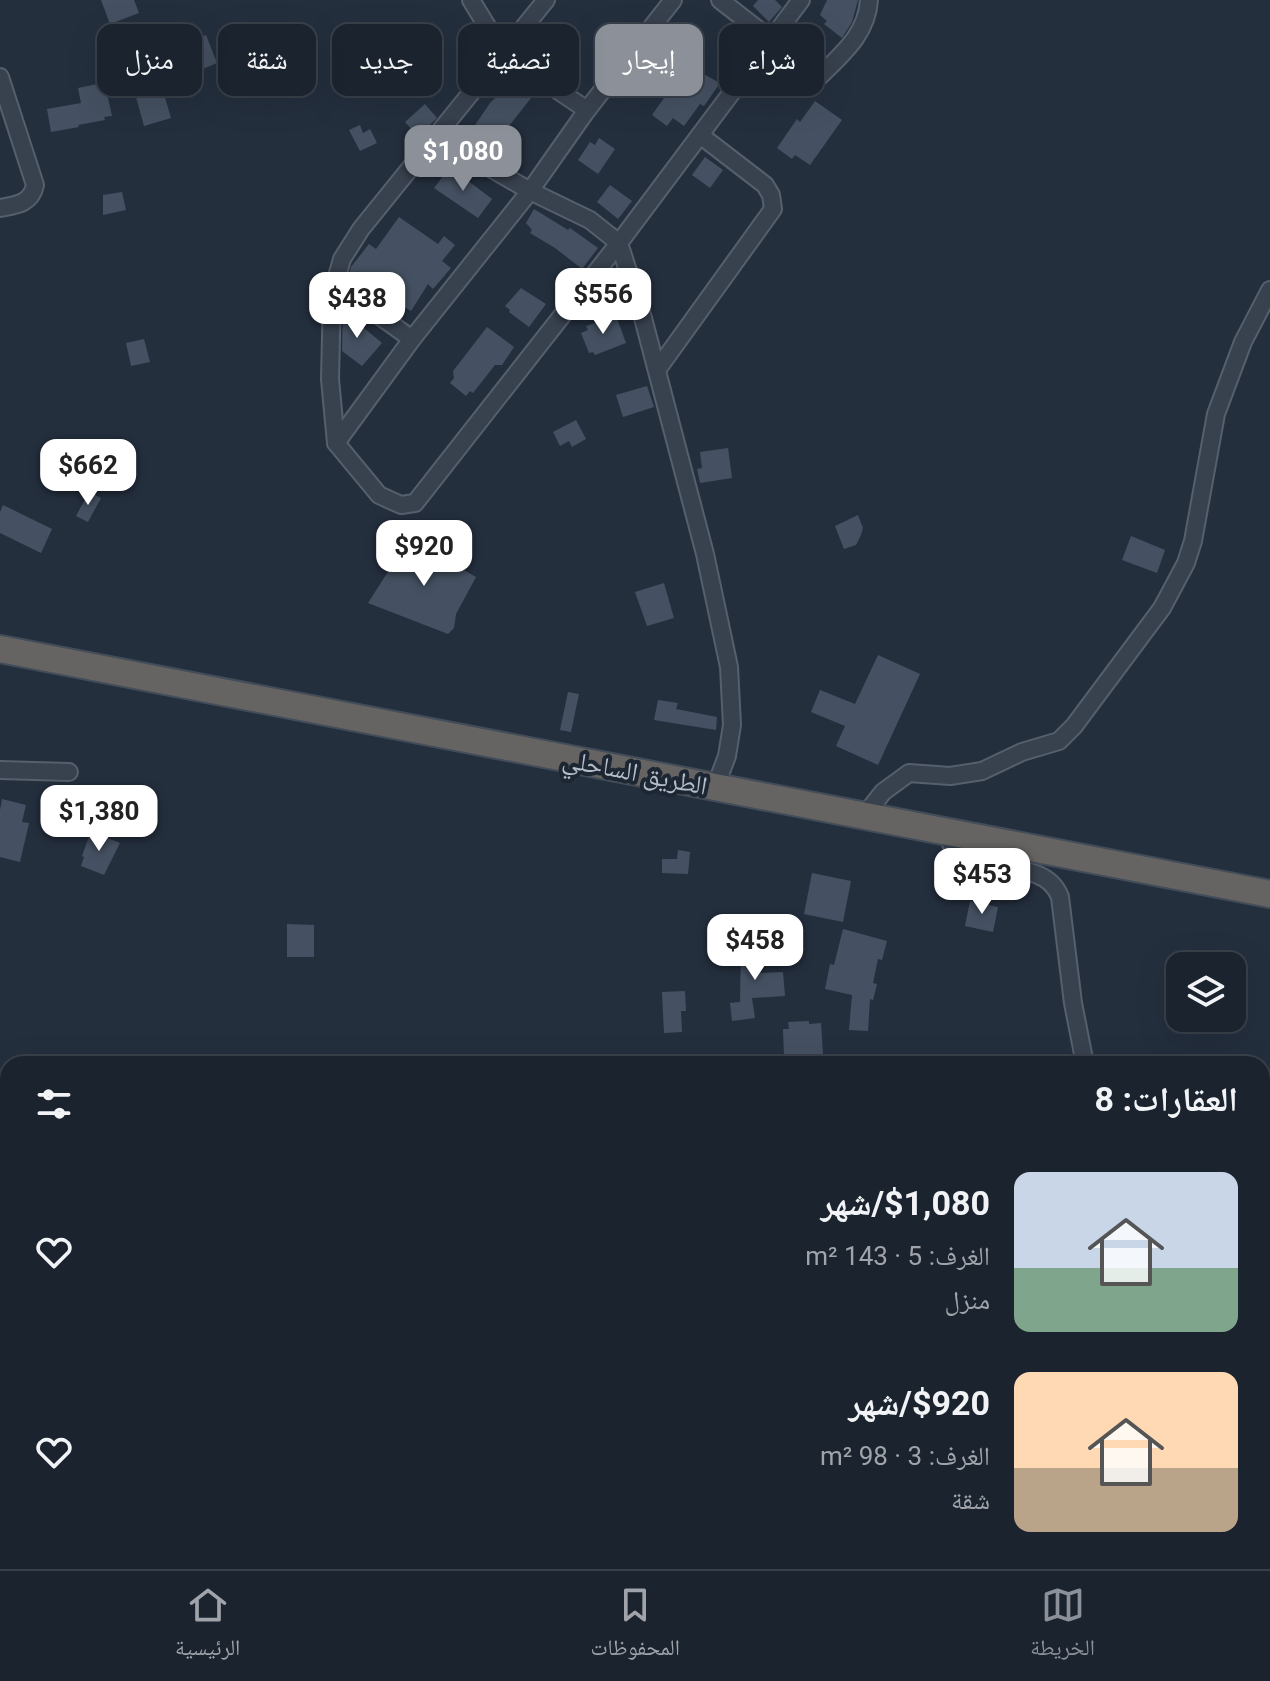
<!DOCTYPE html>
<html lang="ar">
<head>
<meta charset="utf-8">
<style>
	:root { --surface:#1b232e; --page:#242b36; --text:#f1f3f6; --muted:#a0a4aa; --line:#39404a; --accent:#8c9099 }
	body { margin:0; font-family:Roboto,"Noto Naskh Arabic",sans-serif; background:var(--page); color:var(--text); direction:rtl; height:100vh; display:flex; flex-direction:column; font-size:30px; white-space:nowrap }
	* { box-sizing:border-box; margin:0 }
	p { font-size:26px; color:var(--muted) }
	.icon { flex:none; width:44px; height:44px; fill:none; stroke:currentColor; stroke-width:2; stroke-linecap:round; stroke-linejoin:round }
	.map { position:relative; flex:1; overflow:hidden; direction:ltr }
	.side { position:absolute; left:0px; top:1056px; width:1270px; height:514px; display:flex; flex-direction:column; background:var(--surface); border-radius:24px 24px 0 0; box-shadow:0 8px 32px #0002,0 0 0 2px var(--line); direction:rtl }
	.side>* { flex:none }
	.banner { position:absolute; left:24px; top:24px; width:800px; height:72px; direction:rtl; display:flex; gap:16px }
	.tools { position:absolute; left:1166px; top:952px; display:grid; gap:16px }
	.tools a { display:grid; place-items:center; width:80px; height:80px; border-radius:16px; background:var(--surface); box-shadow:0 8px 32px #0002,0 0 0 2px var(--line); font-size:40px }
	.price { position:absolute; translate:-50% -68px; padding:0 18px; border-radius:16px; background:#fff; color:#222; font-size:26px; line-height:52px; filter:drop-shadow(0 2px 4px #0008) }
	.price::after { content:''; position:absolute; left:50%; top:48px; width:24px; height:18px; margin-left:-12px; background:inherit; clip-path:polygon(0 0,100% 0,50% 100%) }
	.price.current { background:var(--accent); color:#fff }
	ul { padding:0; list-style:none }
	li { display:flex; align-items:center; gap:24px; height:200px; padding:0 32px }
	li span { display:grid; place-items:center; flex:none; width:224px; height:160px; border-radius:16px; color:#555 }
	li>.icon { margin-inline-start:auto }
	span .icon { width:96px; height:96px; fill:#fffc; stroke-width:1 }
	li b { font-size:34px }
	h2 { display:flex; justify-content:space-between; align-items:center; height:96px; padding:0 32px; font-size:34px }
	.tag { padding:0 28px; border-radius:16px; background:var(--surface); box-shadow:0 8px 32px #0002,0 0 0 2px var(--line); font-size:28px; line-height:72px }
	.tag.current { background:var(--accent); color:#fff }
	.tabs { display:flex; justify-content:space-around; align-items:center; height:112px; border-top:2px solid var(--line); background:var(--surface); font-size:22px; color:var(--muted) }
	.tabs a { display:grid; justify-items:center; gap:4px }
	.tabs .current { color:var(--accent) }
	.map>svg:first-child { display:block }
	.building { fill:#455162 }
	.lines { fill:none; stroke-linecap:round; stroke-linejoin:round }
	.minor-casing { stroke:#565f6c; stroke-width:20 }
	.trunk-casing { stroke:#434c59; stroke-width:30 }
	.minor { stroke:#38414e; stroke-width:16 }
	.trunk { stroke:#656462; stroke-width:26 }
	.labels { text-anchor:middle; stroke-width:8; stroke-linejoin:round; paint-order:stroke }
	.street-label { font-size:26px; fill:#b4bcc9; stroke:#1d2633 }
</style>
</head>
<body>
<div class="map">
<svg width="1270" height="1569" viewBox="0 0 1270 1569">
	<rect width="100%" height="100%" fill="#242f3e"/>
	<!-- building -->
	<g class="building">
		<path d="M101,0H134L139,13L110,24Z"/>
		<path d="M758,0H775L782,7L769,22L753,6Z"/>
		<path d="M827,0H858L852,22L842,38L824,24L827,21L820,15Z"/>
		<path d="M206,35L217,63L203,69L193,40Z"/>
		<path d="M687,65L720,83L704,106L700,104L684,126L673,118L667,126L652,115Z"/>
		<path d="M515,78L535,93L494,145L473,128L490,103Z"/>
		<path d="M97,84V86L105,84L112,116L104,117L105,120L78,125L79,127L51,132L47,109L81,103L78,88Z"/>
		<path d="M161,84L171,118L144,126L134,90Z"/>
		<path d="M815,101L842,120L810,165L795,155L792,159L777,148L797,119L800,122Z"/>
		<path d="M425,104L437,118L418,137L405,122Z"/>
		<path d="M360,125L363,133L370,129L377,143L360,151L349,130Z"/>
		<path d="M599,138L615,149L598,174L578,160L590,142L595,145Z"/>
		<path d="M705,157L723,170L710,188L692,175Z"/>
		<path d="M450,167L492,199L478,218L434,188Z"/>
		<path d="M610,185L632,201L618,219L597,202Z"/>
		<path d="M122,192L126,210L103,215V195Z"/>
		<path d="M534,209L568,230L570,228L598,248L582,269L555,248L530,233L532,230L526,223Z"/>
		<path d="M399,217L438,244L444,236L455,245L442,261L451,268L433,289L428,284L411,311L382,292L377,298L348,277L351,267L369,244L376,249Z"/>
		<path d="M521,288L546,304L529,327L509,312L510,310L505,306Z"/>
		<path d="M343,310L353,313L352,318L382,343L362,366L342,351Z"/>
		<path d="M616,316L626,343L595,355L593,352L589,353L581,333L588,330L586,326Z"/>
		<path d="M487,327L514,347L502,365H495L473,393L470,391L466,396L450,383L454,378L453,371Z"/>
		<path d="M144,339L150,362L131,366L126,343Z"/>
		<path d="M647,386L654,407L623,417L616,395Z"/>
		<path d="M576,420L586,439L572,447L569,441L560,446L553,432Z"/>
		<path d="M728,448L732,478L700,483L697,469L702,468L700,452Z"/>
		<path d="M89,492L101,498L88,522L76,516Z"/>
		<path d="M3,505L52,529L41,553L0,533V512Z"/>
		<path d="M858,515L863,528L861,535L856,545L844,549L835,526Z"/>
		<path d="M1131,536L1165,550L1157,573L1122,560Z"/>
		<path d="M409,539L476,577L456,614L454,628L448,634L368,603Z"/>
		<path d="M664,583L674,618L647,626L635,592Z"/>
		<path d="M878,655L920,674L878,765L836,746L845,726L811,712L820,690L855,704Z"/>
		<path d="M568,692L579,694L571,732L560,730Z"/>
		<path d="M658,700L678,703L676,709L717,717L716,730L654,720Z"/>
		<path d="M2,799L26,805L22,822L29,823L20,862L0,857V810Z"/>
		<path d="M91,831L120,843L104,875L81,866L84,857L82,856Z"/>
		<path d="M678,850L690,852L688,874L662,873V859H677Z"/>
		<path d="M812,873L851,881L843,922L804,914Z"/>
		<path d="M970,901L998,907L993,932L965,926Z"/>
		<path d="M287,924L314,925V957H287Z"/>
		<path d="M843,929L887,941L882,960L878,959L873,983L877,984L873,1000L870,999L868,1031L849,1030L852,995L825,989L830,964L834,965Z"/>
		<path d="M748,941H762L761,973L783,972L785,996L752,998L755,1018L732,1021L730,1003L740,1002L741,947H748Z"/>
		<path d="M685,991L686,1011H681L682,1032L664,1033L662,992Z"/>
		<path d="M809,1021V1024L821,1023L823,1055L784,1057L783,1029H789L788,1022Z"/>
	</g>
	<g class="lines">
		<defs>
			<g id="minor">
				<path d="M471,0L504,54L587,110"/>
				<path d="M546,0L361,229L342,259L332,294L330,379L336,443L379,495L401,505L415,503L619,243L801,0"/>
				<path d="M720,0L819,77C842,54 867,34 869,0"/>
				<path d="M0,77L35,185C31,204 16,205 0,208"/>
				<path d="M437,137L530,191L590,220L619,243L643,318L705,554L729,667L732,725L727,756L715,788"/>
				<path d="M335,284L412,339"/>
				<path d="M657,370L773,209L771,195L765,185L700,135"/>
				<path d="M336,443L412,339L530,191L587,110L673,0"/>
				<path d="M0,770L69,772"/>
				<path d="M865,815L883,792L909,773L950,776L982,771L1022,752L1059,741L1074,726L1162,608L1186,563L1193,541L1216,414L1243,342L1270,290"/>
				<path d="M950,831C950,837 950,845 954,850C973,878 1044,854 1060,897L1073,1003L1085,1064"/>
				<path d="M1262,1501L1270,1506"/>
			</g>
			<path id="trunk" d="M0,649L1270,894"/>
		</defs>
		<!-- minor casing -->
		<use href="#minor" class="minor-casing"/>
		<!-- trunk casing -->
		<use href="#trunk" class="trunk-casing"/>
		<!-- minor -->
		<use href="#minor" class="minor"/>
		<!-- trunk -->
		<use href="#trunk" class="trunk"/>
	</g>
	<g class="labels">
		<!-- street labels -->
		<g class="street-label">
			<text transform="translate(635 772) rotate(11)" y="9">الطريق الساحلي</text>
		</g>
	</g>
</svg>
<div class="tools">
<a><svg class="icon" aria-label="layers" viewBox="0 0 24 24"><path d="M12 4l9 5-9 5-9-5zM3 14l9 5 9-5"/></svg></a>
</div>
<b class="price current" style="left:463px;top:193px">$1,080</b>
<b class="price" style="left:603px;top:336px">$556</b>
<b class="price" style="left:357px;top:340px">$438</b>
<b class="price" style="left:88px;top:507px">$662</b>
<b class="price" style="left:424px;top:588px">$920</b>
<b class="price" style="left:99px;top:853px">$1,380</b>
<b class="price" style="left:982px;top:916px">$453</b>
<b class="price" style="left:755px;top:982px">$458</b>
<div class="banner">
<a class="tag">شراء</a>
<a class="tag current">إيجار</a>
<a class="tag">تصفية</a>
<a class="tag">جديد</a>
<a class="tag">شقة</a>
<a class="tag">منزل</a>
</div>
<section class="side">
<h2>العقارات: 8<svg class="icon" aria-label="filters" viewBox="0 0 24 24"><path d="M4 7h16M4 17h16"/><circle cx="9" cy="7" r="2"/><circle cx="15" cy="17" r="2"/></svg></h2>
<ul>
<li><span style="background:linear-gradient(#c9d6e8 60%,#7fa58c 0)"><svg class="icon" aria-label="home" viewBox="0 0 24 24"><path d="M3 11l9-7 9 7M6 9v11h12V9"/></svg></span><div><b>$1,080/شهر</b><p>الغرف: 5 · 143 m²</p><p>منزل</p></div><svg class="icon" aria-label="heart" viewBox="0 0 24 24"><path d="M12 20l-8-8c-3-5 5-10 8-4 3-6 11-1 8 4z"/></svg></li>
<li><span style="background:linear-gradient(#ffd9b3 60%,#b9a48a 0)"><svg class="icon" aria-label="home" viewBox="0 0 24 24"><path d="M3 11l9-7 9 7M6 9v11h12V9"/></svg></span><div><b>$920/شهر</b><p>الغرف: 3 · 98 m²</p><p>شقة</p></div><svg class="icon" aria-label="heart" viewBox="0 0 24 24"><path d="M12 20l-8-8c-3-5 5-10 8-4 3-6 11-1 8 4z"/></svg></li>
</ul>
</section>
</div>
<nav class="tabs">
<a class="current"><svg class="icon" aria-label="map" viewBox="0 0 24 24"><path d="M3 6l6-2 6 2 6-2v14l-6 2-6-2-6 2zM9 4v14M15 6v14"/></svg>الخريطة</a>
<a><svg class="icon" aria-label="saved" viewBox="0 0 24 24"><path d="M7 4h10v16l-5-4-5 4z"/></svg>المحفوظات</a>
<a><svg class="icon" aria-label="home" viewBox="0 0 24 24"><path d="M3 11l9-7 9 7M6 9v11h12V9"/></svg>الرئيسية</a>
</nav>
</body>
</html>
